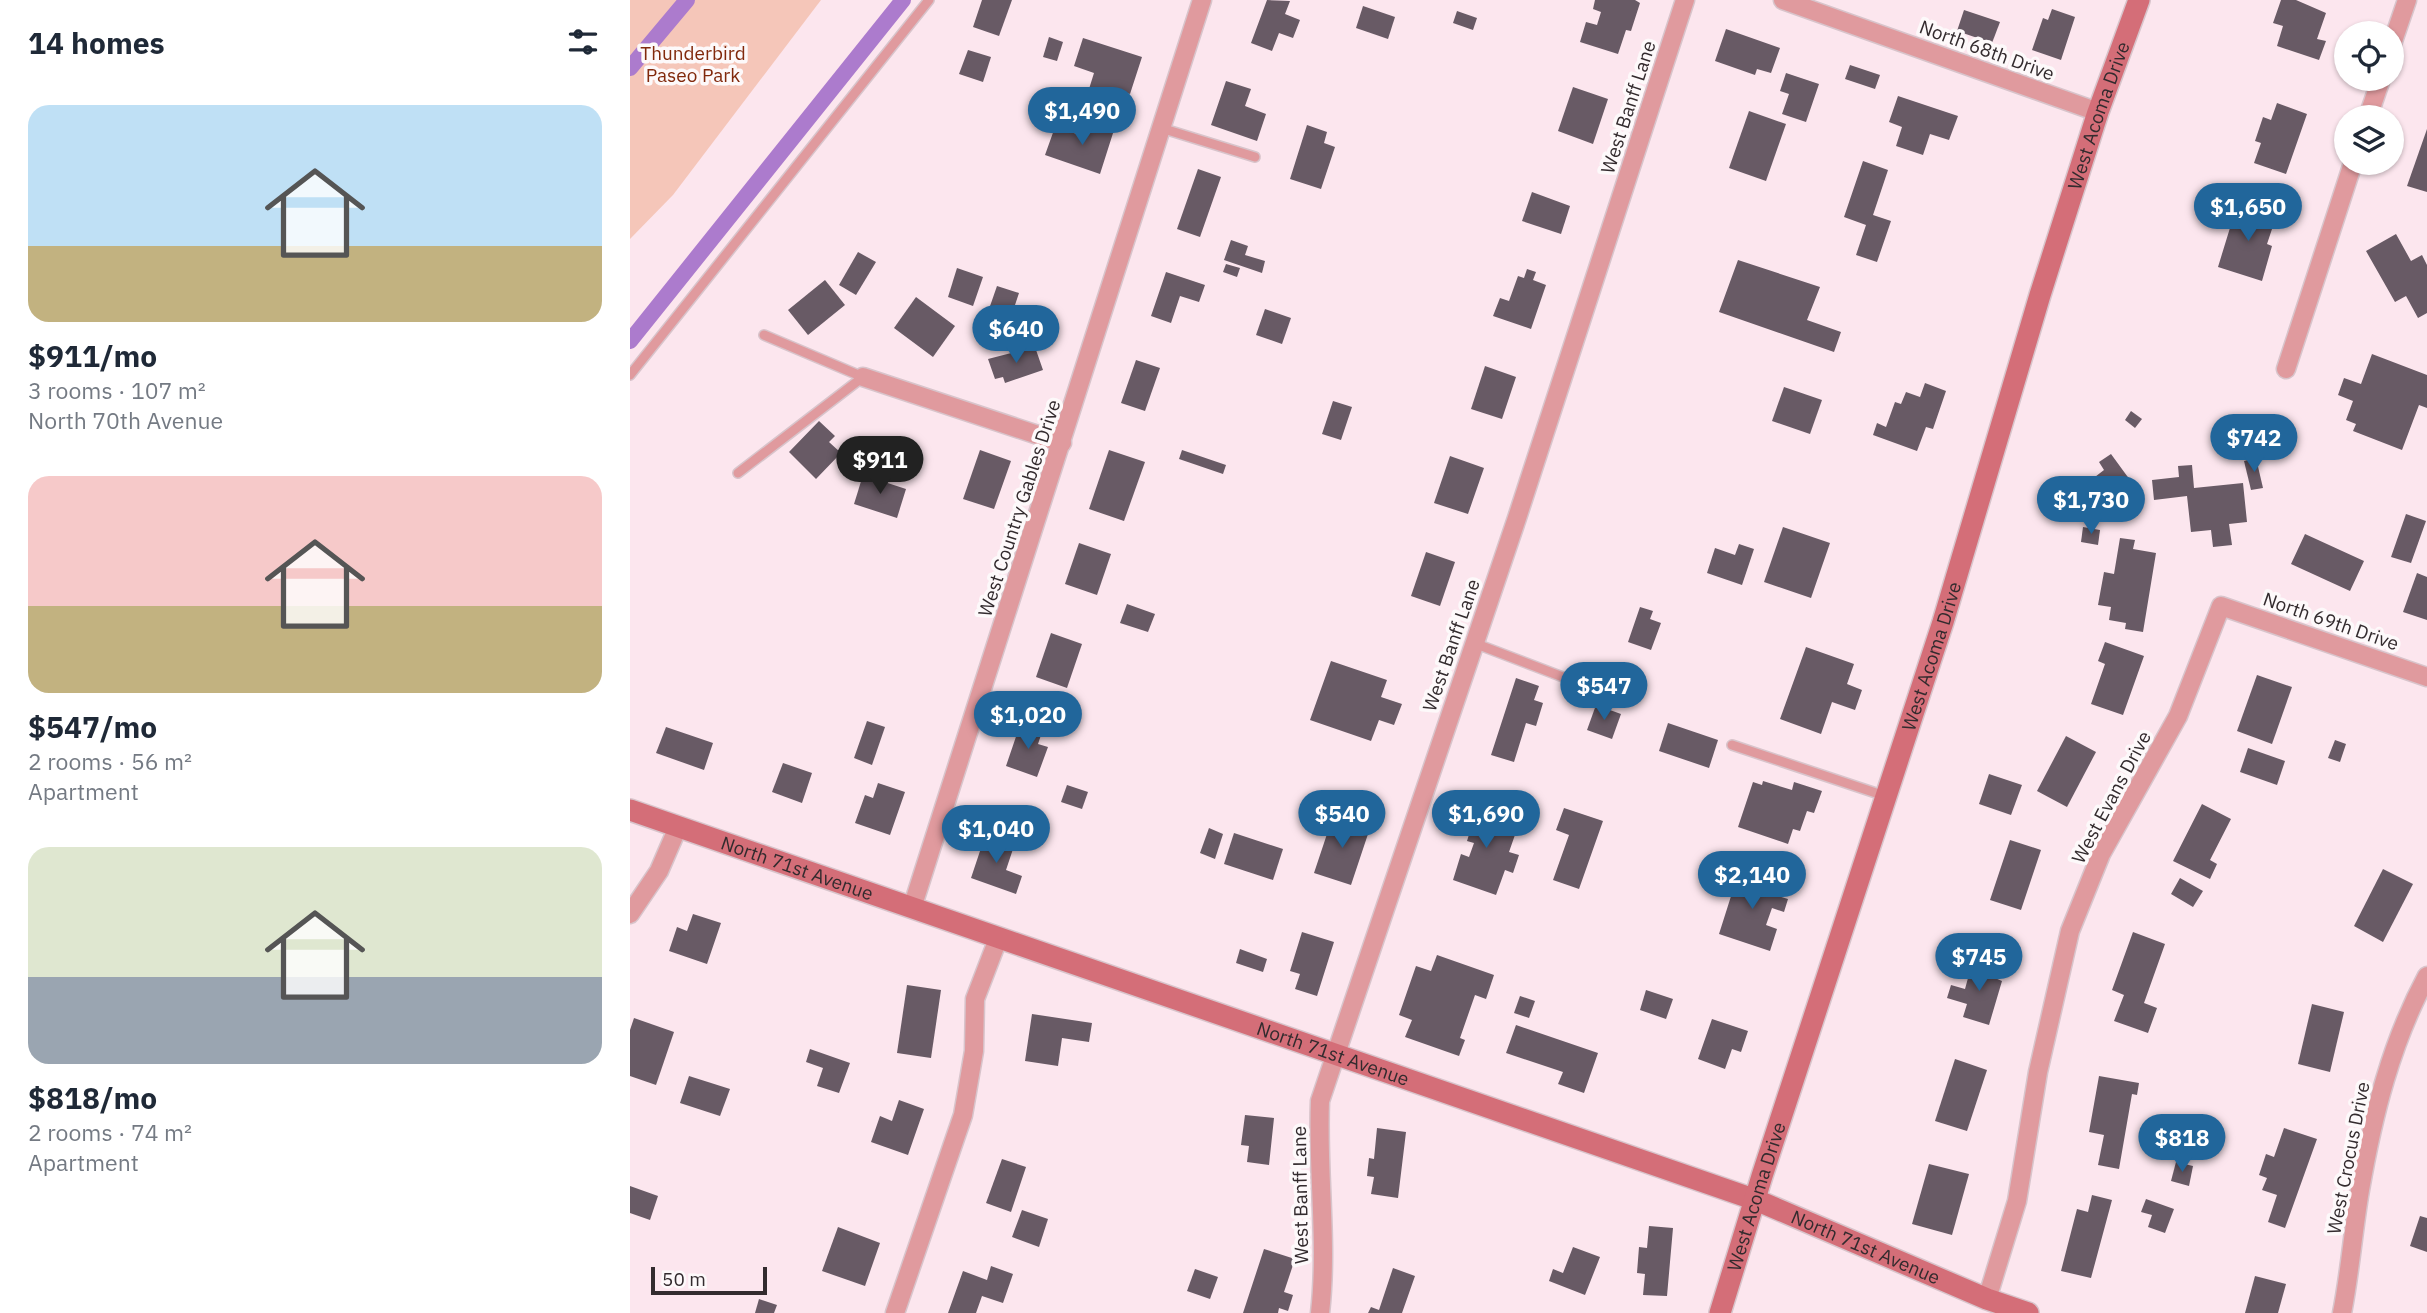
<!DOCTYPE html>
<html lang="en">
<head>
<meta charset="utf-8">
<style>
	:root { --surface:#fff; --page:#f2f2f3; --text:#1f2937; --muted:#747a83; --accent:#21669b }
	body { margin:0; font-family:"IBM Plex Sans",sans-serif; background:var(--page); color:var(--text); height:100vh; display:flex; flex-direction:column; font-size:26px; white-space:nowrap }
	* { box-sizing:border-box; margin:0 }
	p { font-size:23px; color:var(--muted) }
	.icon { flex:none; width:38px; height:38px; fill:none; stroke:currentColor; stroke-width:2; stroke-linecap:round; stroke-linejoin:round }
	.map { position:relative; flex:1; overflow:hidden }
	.drawer { display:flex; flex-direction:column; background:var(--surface); width:630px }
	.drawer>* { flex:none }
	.fabs { position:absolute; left:1704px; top:21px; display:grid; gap:14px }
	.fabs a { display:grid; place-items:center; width:70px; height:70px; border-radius:50%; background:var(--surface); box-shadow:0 2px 5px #0004; font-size:35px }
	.scale { position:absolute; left:21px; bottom:18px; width:116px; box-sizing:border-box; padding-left:7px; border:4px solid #332b2e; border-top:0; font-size:19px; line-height:24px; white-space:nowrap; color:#332b2e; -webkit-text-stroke:5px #fdf9fa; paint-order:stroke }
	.price { position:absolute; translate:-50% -60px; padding:0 16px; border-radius:24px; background:var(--accent); color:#fff; font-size:23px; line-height:46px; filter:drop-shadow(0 2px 4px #0008) }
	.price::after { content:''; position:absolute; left:50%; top:42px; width:21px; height:16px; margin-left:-10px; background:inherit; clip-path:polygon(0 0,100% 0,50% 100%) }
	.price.current { background:#222; color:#fff }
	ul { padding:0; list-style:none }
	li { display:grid; align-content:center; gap:14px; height:371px; padding:0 28px }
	li span { display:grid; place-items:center; height:217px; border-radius:21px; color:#555 }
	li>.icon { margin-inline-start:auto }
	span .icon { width:126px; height:126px; fill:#fffc; stroke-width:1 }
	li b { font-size:30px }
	h2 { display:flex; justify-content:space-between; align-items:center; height:84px; padding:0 28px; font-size:30px }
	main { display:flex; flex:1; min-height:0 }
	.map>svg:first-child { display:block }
	.green { fill:#f5c6b9 }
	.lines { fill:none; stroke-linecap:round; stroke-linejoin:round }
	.canal { stroke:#ac7bcd; stroke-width:16 }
	.building { fill:#685a65 }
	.lane-casing { stroke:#d8c4cb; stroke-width:12 }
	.street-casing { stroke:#d8c4cb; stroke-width:21 }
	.secondary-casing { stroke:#d8c4cb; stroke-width:24 }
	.lane { stroke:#e09a9e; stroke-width:9 }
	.street { stroke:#e09a9e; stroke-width:18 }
	.secondary { stroke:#d46e78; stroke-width:21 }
	.labels { text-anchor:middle; stroke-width:7; stroke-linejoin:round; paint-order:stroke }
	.street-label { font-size:19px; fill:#332b2e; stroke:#fdf9fa }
	.park-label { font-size:19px; fill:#81290c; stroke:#fdf9fa }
</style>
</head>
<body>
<main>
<section class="drawer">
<h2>14 homes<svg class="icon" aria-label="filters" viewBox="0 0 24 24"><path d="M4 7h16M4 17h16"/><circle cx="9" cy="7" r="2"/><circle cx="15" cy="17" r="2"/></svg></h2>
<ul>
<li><span style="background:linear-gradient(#bfe0f5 65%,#c2b280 0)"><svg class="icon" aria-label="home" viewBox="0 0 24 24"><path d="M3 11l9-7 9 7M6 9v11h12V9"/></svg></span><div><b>$911/mo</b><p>3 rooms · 107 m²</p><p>North 70th Avenue</p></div></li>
<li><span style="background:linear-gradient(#f6c9c9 60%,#c2b280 0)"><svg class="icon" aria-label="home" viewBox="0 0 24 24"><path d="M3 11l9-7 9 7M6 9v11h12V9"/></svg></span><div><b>$547/mo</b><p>2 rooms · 56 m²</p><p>Apartment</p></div></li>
<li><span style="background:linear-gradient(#dfe7d0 60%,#9aa5b1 0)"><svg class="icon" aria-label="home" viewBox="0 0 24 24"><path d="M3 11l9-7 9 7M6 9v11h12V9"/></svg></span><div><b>$818/mo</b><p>2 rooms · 74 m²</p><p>Apartment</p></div></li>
</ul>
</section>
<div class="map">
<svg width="1797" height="1313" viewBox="0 0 1797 1313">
	<rect width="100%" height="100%" fill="#fce6ee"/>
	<!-- green -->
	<path class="green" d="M0,0H191L43,195L0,239Z"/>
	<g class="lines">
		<!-- canal -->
		<g class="canal">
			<path d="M0,68L57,0"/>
			<path d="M0,341L273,0"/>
		</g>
	</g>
	<!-- building -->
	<g class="building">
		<path d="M352,0H382L369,36L343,27Z"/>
		<path d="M637,0L660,1L655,14L670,20L663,38L649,33L642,51L621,43Z"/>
		<path d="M965,0H1005L1010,3L1001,31L996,30L988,54L950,42L956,22L967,25L971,12L963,9Z"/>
		<path d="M1651,0H1666L1696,13L1687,39L1696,41L1689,60L1647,46L1653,26L1643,23Z"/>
		<path d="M733,6L765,17L758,39L726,28Z"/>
		<path d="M1422,9L1445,17L1431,60L1402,50L1413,18L1418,20Z"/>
		<path d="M1334,10L1370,22L1362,43L1327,31Z"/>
		<path d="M827,11L847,18L843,30L823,23Z"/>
		<path d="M1096,29L1150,48L1141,73L1127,69L1125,75L1085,61Z"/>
		<path d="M419,37L433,42L427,61L413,57Z"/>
		<path d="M453,38L512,57L500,94L480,88L478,95L459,89L464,73L444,66Z"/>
		<path d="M338,50L361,57L353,82L329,74Z"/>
		<path d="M1220,65L1250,75L1245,89L1215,79Z"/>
		<path d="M1156,73L1189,84L1176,122L1152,114L1159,94L1150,91Z"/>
		<path d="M596,81L621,89L615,106L636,114L627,141L581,125Z"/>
		<path d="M943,87L978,99L963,144L928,131Z"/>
		<path d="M1268,96L1328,116L1319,140L1300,134L1293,155L1266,146L1272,127L1259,122Z"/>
		<path d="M1647,103L1677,114L1656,174L1624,163L1631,143L1625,141L1633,117L1641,120Z"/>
		<path d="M1119,111L1156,124L1136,181L1099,168Z"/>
		<path d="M458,122L484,130L470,174L415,155L425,127L453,136Z"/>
		<path d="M677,125L697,132L694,143L705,147L691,189L660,179Z"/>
		<path d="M1797,129V192L1777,186Z"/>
		<path d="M1233,161L1258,170L1243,215L1261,221L1247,262L1226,255L1236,225L1214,217Z"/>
		<path d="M568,169L591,177L570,237L547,229Z"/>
		<path d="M902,192L940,206L931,234L892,221Z"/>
		<path d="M1607,205L1646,217L1637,244L1642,246L1632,281L1588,267Z"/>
		<path d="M1766,234L1781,261L1792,255L1797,265V313L1788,318L1776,296L1765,302L1736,251Z"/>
		<path d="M601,240L618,246L615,255L635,261L632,273L594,260Z"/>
		<path d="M228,252L246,262L226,295L209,285Z"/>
		<path d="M1108,260L1190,287L1177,320L1211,332L1204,352L1089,312Z"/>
		<path d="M596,264L610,268L607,277L593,272Z"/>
		<path d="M327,268L353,277L343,306L318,297Z"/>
		<path d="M897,269L906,272L903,280L916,285L901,329L863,316L870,298L879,301L888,276L894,278Z"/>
		<path d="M536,272L575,285L569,302L550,296L541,323L521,316Z"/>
		<path d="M195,280L215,305L178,335L158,310Z"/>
		<path d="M367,286L389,293L381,317L359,309Z"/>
		<path d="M286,297L325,326L303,357L264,328Z"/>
		<path d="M635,309L661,318L652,344L626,335Z"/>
		<path d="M405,347L413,370L375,383L373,377L365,379L358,359Z"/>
		<path d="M1742,354L1797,375V408L1789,405L1772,450L1723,431L1726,424L1716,420L1723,401L1708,395L1714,378L1731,384Z"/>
		<path d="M506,360L530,368L515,411L491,403Z"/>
		<path d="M855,366L886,377L872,419L841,409Z"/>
		<path d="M1295,383L1316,391L1303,429L1296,427L1287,451L1243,435L1247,423L1256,427L1265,402L1271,404L1276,392L1290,397Z"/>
		<path d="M1154,387L1192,400L1180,434L1142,421Z"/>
		<path d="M703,401L722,407L711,440L692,434Z"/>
		<path d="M1501,411L1512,419L1505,428L1495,420Z"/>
		<path d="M189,421L205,436L199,442L211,453L186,479L159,452Z"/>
		<path d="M350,450L381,461L364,509L333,499Z"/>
		<path d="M479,450L515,462L494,521L459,509Z"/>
		<path d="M552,450L596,465L593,474L549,459Z"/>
		<path d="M1481,454L1508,491L1482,509L1461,480L1474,470L1469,462Z"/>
		<path d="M820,456L854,468L838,514L804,503Z"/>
		<path d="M1626,458L1633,488L1621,490L1614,461Z"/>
		<path d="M1562,465L1564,488L1613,483L1617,522L1599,524L1602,545L1583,547L1581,530L1561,532L1557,496L1524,500L1522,480L1549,477L1548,466Z"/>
		<path d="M233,475L276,489L267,518L224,504Z"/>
		<path d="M1776,514L1796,521L1781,563L1761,557Z"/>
		<path d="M1153,527L1200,543L1181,598L1134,582Z"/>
		<path d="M1453,527L1470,530L1468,545L1451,542Z"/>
		<path d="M1675,534L1734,561L1720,591L1661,564Z"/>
		<path d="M1490,538L1505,540L1503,549L1526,553L1513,632L1495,629L1496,623L1479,620L1481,607L1468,605L1474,572L1484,574Z"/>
		<path d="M449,543L481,554L467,595L435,584Z"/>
		<path d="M1109,544L1124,549L1112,585L1077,573L1085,548L1105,555Z"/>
		<path d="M796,552L825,562L810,606L781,596Z"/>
		<path d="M1787,573L1797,577V620L1773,612Z"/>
		<path d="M497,604L525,614L518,632L490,623Z"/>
		<path d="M1010,607L1023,611L1020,619L1031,623L1021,650L998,642Z"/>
		<path d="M421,633L452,644L437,688L406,677Z"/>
		<path d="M1475,642L1514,656L1493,715L1461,704L1475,664L1468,661Z"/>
		<path d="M1176,647L1224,664L1217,684L1232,690L1225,710L1202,702L1191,734L1150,719Z"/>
		<path d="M701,661L757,680L751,697L772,704L764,725L749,720L741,741L680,720Z"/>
		<path d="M1627,675L1662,687L1642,744L1607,731Z"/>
		<path d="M886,678L909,686L904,700L913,703L906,726L896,723L884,762L861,755Z"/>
		<path d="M966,705L991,714L982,739L957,730Z"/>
		<path d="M237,721L255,727L242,765L224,758Z"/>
		<path d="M391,722L413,729L408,744L418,747L407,777L376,766Z"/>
		<path d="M1038,723L1088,740L1079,768L1029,751Z"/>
		<path d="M36,727L83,743L74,770L26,753Z"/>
		<path d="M1436,736L1466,752L1437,807L1407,791Z"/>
		<path d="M1705,740L1716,744L1710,762L1698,758Z"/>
		<path d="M1618,748L1655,761L1647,785L1610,772Z"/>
		<path d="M153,763L182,773L172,803L142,792Z"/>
		<path d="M1359,774L1392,785L1381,815L1349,804Z"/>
		<path d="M1133,781L1162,790L1164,782L1192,791L1184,813L1177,811L1170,831L1163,829L1158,844L1108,827L1123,782L1132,785Z"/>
		<path d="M248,783L275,792L260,835L225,823L235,795L243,798Z"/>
		<path d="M437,785L458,792L452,809L431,802Z"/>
		<path d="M841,801L876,812L871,826L886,832L879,852L889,855L883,873L875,870L866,895L823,880L831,854L839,857L844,843L837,841L841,828L833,825Z"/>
		<path d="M1572,804L1601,819L1580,860L1587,864L1580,879L1543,861Z"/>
		<path d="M934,808L973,821L949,889L923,880L939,835L926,830Z"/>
		<path d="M703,816L740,828L721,885L684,873Z"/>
		<path d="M579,828L593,834L585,859L570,853Z"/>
		<path d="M356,833L385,843L376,870L392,876L386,894L341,878Z"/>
		<path d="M604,833L653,849L643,880L594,864Z"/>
		<path d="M1380,840L1411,850L1391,910L1360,900Z"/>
		<path d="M1753,869L1783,884L1753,942L1724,926Z"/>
		<path d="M1109,871L1148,883L1145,895L1158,899L1154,912L1142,908L1136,925L1147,929L1140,951L1089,934Z"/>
		<path d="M1550,878L1573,891L1563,907L1541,894Z"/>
		<path d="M63,914L91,923L77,964L39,951L47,927L57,931Z"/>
		<path d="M672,932L704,942L687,996L665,989L670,974L660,971Z"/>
		<path d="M1503,932L1535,944L1514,1003L1527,1008L1518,1033L1484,1021L1494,995L1482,990Z"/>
		<path d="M610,949L637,959L633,972L606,963Z"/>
		<path d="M807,955L864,975L856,999L845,995L830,1038L835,1040L829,1056L775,1037L782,1020L769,1015L786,966L801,971Z"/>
		<path d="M1343,960L1368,968L1365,978L1372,981L1359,1025L1333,1017L1337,1004L1317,998L1321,985L1335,989Z"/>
		<path d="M277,985L311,990L301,1058L267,1053Z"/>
		<path d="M1016,990L1043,999L1036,1019L1010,1010Z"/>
		<path d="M890,996L905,1001L899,1018L884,1013Z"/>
		<path d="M1682,1004L1714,1012L1700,1072L1668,1064Z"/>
		<path d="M402,1014L462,1023L459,1042L432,1038L428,1066L395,1061Z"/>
		<path d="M4,1018L44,1032L26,1085L0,1076V1030Z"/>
		<path d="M1082,1019L1118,1031L1111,1052L1102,1049L1095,1069L1068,1059Z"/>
		<path d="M886,1025L968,1053L954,1093L928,1084L933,1072L876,1053Z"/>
		<path d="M180,1049L220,1063L209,1093L187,1086L193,1068L176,1062Z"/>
		<path d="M1325,1059L1357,1070L1337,1131L1305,1121Z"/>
		<path d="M59,1076L100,1089L90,1116L50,1103Z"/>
		<path d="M1469,1076L1509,1083L1507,1095L1502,1094L1489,1169L1468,1165L1474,1135L1459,1132Z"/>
		<path d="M269,1100L294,1109L278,1155L241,1142L250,1116L262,1121Z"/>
		<path d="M615,1115L644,1118L639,1165L617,1162L619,1146L611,1145Z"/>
		<path d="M747,1128L776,1132L768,1198L741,1194L744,1177L737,1176L739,1158L744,1159Z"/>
		<path d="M1654,1128L1687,1139L1655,1228L1638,1222L1647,1195L1632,1190L1637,1178L1629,1175L1636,1154L1644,1157Z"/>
		<path d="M372,1159L396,1167L381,1212L356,1203Z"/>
		<path d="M1546,1162L1563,1166L1559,1186L1541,1181Z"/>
		<path d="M1299,1164L1339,1174L1322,1235L1282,1224Z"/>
		<path d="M0,1186L28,1196L20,1220L0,1213Z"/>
		<path d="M1462,1195L1482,1200L1461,1278L1431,1271L1447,1209L1458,1212Z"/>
		<path d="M1516,1199L1544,1209L1535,1233L1518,1227L1522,1215L1511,1212Z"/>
		<path d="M392,1210L418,1219L409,1247L382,1237Z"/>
		<path d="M1790,1216L1797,1218V1252L1780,1246Z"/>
		<path d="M1019,1226L1043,1228L1037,1296L1013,1295L1015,1274L1007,1273L1009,1247L1017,1248Z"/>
		<path d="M208,1227L250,1243L235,1286L192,1271Z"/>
		<path d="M943,1247L970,1257L955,1295L919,1281L923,1269L933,1273Z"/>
		<path d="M634,1249L665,1259L654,1292L663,1295L658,1311L649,1308L648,1313H613Z"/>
		<path d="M361,1266L383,1274L373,1303L352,1296L346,1313H318L333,1271L357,1280Z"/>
		<path d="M763,1268L785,1276L772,1313H738L741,1307L749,1310Z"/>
		<path d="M565,1269L588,1277L580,1299L557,1291Z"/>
		<path d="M1625,1276L1656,1284L1648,1313H1615Z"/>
		<path d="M129,1299L147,1305L144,1313H125Z"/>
	</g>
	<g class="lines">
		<defs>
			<g id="lane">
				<path d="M531,128L625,157"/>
				<path d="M134,335L233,377"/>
				<path d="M0,375L299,0"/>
				<path d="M108,473L233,377"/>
				<path d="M844,643L959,687"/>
				<path d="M1102,745L1255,796"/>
			</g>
			<g id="street">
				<path d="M1153,0L1468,112"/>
				<path d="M1762,44L1777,0"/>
				<path d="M1738,117L1751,79"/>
				<path d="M1656,369L1723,163"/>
				<path d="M233,377L432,443"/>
				<path d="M282,908L572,0"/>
				<path d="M0,914L29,871L48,827"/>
				<path d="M1357,1299L1387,1201L1408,1072L1440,931L1471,854L1548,716L1591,606L1797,677"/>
				<path d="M265,1313L333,1115L344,1051L345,999L368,939"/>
				<path d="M690,1313C698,1243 687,1172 690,1101L887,518L1055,0"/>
				<path d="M1712,1313C1720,1273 1723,1231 1730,1190C1743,1115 1761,1043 1797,976"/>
			</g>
			<g id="secondary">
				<path id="s1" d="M0,810L1126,1200L1357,1299L1398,1313"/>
				<path id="s2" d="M1090,1313L1132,1176L1313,622L1410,295L1468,112L1509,0"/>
			</g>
		</defs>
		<!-- lane casing -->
		<use href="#lane" class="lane-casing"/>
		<!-- street casing -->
		<use href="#street" class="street-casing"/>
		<!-- secondary casing -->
		<use href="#secondary" class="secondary-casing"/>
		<!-- lane -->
		<use href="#lane" class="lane"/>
		<!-- street -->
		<use href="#street" class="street"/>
		<!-- secondary -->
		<use href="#secondary" class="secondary"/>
	</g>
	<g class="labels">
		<!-- street labels -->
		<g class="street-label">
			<text transform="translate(1357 50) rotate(20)" y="7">North 68th Drive</text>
			<text transform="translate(998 107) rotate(-72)" y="7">West Banff Lane</text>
			<text dy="7" stroke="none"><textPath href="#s2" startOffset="1256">West Acoma Drive</textPath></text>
			<text transform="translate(389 508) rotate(-72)" y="7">West Country Gables Drive</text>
			<text transform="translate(1701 621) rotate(19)" y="7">North 69th Drive</text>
			<text transform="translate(821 645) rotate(-71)" y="7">West Banff Lane</text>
			<text dy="7" stroke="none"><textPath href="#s2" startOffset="690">West Acoma Drive</textPath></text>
			<text transform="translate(1481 797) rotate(-62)" y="7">West Evans Drive</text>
			<text dy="7" stroke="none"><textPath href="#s1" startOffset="177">North 71st Avenue</textPath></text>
			<text dy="7" stroke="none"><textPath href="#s1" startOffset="744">North 71st Avenue</textPath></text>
			<text transform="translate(1718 1158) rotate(-79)" y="7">West Crocus Drive</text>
			<text transform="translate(670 1195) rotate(-91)" y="7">West Banff Lane</text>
			<text dy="7" stroke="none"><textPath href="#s2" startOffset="122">West Acoma Drive</textPath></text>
			<text dy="7" stroke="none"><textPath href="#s1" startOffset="1311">North 71st Avenue</textPath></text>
		</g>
		<!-- park labels -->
		<g class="park-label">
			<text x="63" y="60">Thunderbird<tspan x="63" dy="22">Paseo Park</tspan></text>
		</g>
	</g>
</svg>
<div class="fabs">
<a><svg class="icon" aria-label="locate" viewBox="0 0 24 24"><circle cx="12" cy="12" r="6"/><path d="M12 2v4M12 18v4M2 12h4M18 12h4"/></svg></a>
<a><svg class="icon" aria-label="layers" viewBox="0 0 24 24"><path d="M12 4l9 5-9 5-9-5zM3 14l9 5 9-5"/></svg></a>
</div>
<div class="scale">50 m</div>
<b class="price" style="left:452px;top:147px">$1,490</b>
<b class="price" style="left:1618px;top:243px">$1,650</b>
<b class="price" style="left:386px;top:365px">$640</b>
<b class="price" style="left:1624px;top:474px">$742</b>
<b class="price current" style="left:250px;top:496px">$911</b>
<b class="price" style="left:1461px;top:536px">$1,730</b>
<b class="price" style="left:974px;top:722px">$547</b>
<b class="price" style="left:398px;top:751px">$1,020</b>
<b class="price" style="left:712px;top:850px">$540</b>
<b class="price" style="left:856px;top:850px">$1,690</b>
<b class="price" style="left:366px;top:865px">$1,040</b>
<b class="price" style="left:1122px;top:911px">$2,140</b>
<b class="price" style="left:1349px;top:993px">$745</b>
<b class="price" style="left:1552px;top:1174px">$818</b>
</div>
</main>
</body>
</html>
